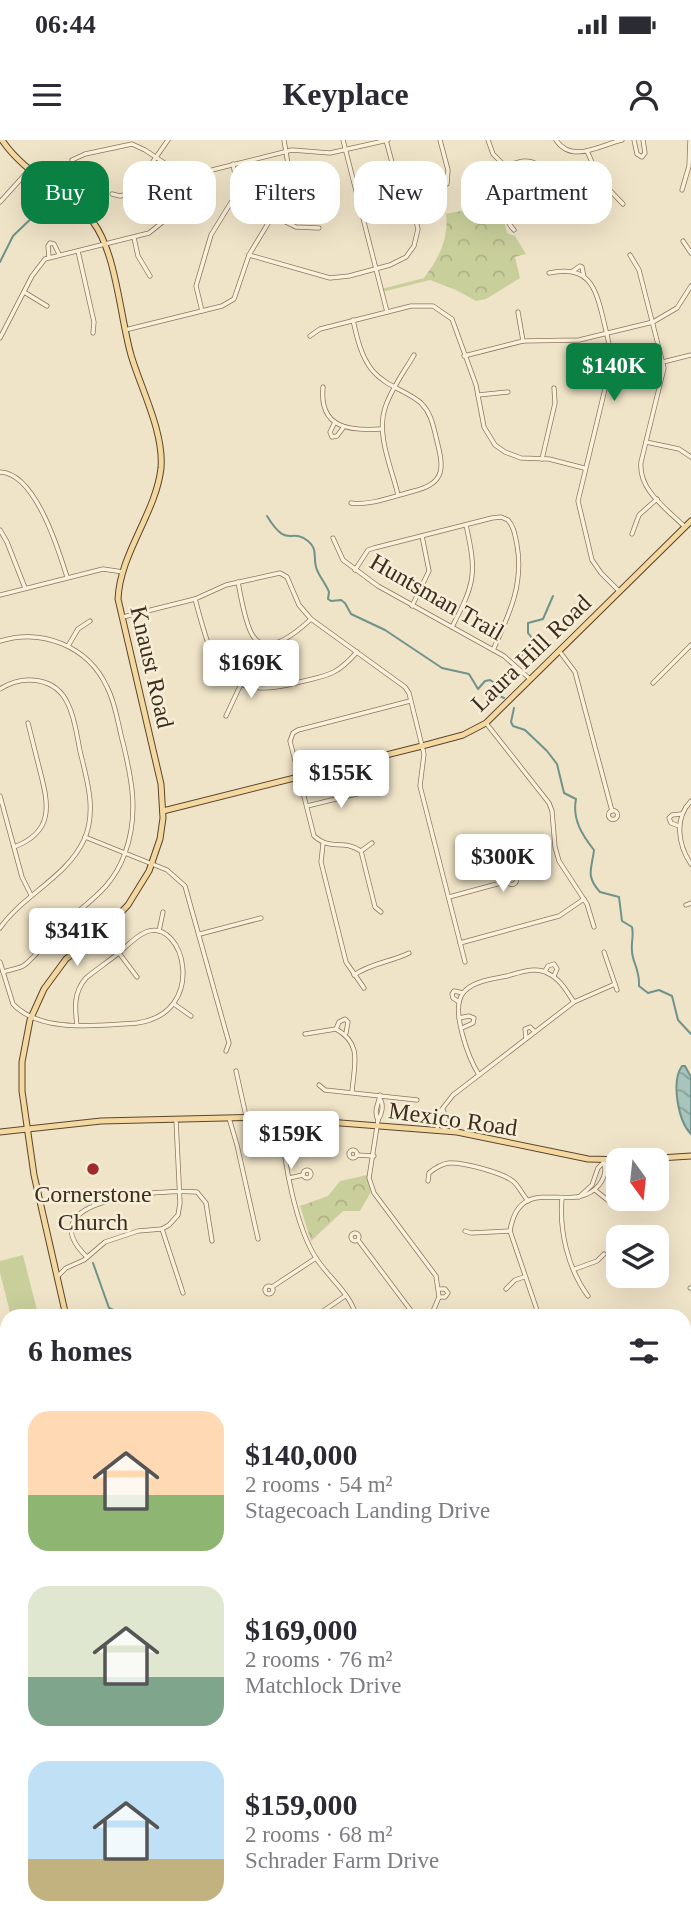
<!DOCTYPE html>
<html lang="en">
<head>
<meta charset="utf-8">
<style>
	:root { --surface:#fff; --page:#f7f7f7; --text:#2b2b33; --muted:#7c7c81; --accent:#0b8043 }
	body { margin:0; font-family:Georgia,serif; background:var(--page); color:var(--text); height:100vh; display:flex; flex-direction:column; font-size:26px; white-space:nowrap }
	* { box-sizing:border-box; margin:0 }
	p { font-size:23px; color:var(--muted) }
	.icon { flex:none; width:38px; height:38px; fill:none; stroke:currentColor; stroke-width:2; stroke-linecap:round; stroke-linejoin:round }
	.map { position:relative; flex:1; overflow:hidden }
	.side { position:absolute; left:0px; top:1169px; width:691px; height:623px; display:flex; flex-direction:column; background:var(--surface); border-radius:21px 21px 0 0; box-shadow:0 7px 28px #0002 }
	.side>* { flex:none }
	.top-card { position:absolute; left:21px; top:21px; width:649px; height:63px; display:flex; gap:14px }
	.needle { width:46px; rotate:165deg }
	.buttons { position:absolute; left:606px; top:1008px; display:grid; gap:14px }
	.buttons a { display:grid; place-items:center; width:63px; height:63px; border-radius:14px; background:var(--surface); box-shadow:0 7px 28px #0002; font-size:35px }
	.price { position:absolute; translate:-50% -60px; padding:0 16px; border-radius:7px; background:#fff; color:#222; font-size:23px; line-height:46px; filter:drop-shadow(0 2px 4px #0008) }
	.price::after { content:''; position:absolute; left:50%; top:42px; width:21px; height:16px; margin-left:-10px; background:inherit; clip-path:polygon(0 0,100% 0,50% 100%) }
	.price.selected { background:var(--accent); color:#fff }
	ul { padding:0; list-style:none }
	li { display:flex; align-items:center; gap:21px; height:175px; padding:0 28px }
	li span { display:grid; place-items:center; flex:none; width:196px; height:140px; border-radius:21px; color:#555 }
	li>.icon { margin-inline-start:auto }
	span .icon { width:84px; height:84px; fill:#fffc; stroke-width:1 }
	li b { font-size:30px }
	h2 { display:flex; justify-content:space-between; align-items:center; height:84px; padding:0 28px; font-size:30px }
	.chip { padding:0 24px; border-radius:21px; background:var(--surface); box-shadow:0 7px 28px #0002; font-size:24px; line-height:63px }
	.chip.selected { background:var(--accent); color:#fff }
	.status { display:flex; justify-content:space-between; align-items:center; height:49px; padding:0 35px; background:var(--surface); direction:ltr }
	.status svg { height:19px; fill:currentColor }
	header { display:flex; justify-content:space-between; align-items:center; height:91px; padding:0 28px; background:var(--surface); font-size:32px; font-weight:600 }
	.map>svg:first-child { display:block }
	.grass { fill:#c9cf9b }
	.park { fill:url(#park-crowns) }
	.water { fill:url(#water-waves); stroke:#6f938a; stroke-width:2 }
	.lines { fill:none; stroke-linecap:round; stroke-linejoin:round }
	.stream { stroke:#6f938a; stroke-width:2 }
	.minor-casing { stroke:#8d765c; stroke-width:5 }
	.major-casing { stroke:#5b4430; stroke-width:7 }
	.highway-casing { stroke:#5b4430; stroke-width:9 }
	.minor { stroke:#faf1dc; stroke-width:3.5 }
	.major { stroke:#f3d9a0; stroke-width:5 }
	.highway { stroke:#e0a458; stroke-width:7 }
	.major-bridge-casing { stroke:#5b4430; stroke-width:7; stroke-linecap:butt }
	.major-bridge { stroke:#f3d9a0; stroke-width:5 }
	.poi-dot { fill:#9e2a2b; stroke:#f7eed8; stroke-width:2.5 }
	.labels { text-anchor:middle; stroke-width:5; stroke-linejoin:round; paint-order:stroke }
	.street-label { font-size:24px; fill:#3d2e20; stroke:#f7eed8 }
	.poi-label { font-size:24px; fill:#3d2e20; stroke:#f7eed8 }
</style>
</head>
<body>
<div class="status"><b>06:44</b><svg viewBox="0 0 49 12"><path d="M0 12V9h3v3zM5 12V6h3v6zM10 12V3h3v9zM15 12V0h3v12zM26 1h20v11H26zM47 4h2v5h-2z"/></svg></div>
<header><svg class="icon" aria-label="menu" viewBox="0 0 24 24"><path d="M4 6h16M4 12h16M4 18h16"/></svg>Keyplace<svg class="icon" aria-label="person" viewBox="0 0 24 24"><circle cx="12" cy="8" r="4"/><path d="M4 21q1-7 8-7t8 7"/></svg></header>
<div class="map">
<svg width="691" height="1792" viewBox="0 0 691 1792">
	<defs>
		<pattern id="park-crowns" width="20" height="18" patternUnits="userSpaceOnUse" patternTransform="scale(1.75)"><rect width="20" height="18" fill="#c9cf9b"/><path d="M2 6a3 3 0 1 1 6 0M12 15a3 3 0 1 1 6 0" fill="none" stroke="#aeb285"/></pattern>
		<pattern id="water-waves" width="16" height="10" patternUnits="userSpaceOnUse" patternTransform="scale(1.75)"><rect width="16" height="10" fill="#a9c4bc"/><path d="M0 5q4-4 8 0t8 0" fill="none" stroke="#8ba098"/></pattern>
	</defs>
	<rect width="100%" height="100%" fill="#f0e4c8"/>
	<!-- grass -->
	<path class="grass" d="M23,1115L38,1174L11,1176L0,1133V1121Z"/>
	<!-- park -->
	<g class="park">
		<path d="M500,65L507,93L515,96L526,114L515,117L520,138L486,159L476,161L456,150L430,140L382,152L381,149L424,138C439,118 449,98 446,74C464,69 482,70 500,65Z"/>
		<path d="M367,1035L371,1052L360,1071H343L311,1101L300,1066L328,1056L340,1041Z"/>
	</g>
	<!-- water -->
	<path class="water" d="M682,926H685L691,937V994C678,981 671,941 682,926Z"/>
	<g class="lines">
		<!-- stream -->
		<g class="stream">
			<path d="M0,122L13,96L41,69"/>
			<path d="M267,376C288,410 290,387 308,401C318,409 313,416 316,427C318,435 326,444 329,452L328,459L331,461L341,460L345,463L351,474L385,490L442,528L469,534L478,549L485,541L490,540L493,542L494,553"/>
			<path d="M518,521L532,498L528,493V483L543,479L553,456"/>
			<path d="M495,553L509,532"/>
			<path d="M495,554L504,558"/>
			<path d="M514,568L511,582L513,586L525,590L547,611L557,624L564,653L576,659C572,679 582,695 594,710C592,728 585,736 600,752L619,757L622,781L632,787C634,796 631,802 632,811C632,822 640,829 639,846L648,853L659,850L672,856L678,880L691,894"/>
			<path d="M93,1123L109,1168L127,1176"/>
			<path d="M684,1375L691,1373"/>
			<path d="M684,1662L691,1657"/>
			<path d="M517,1785L520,1792"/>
		</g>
		<defs>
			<g id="minor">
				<path d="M343,0L387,172"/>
				<path d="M440,0L448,30L447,44"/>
				<path d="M488,0L493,14L507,28"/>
				<path d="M556,0C572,24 600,5 622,0"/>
				<path d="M634,0L637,14L642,17L645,13L643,0"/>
				<path d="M587,11L600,40L623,64"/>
				<path d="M72,20L85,14L132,4L145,10L193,42"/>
				<path d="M682,50L689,26L690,0"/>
				<path d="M112,54L120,56L131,53L168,0"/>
				<path d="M0,62L29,30"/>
				<path d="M273,76L296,87L319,88"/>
				<path d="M514,90C498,73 488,28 519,22C526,20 534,21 539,26C550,34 549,49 555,59C559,66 564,71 569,76"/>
				<path d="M134,98L138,116L150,136"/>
				<path d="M683,101L691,113"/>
				<path d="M78,111L94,182L93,193"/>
				<path d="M249,115L330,138L349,136L390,125L406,117L414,106L418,89L416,81L402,60L386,0"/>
				<path d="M630,115L639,130L664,228L641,322C638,350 667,369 685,387"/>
				<path d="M49,117L48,106L50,103L54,104L59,114"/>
				<path d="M573,131L580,126L582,127L584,137"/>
				<path d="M549,133C588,125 595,145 603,178C607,196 612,210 610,228L578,361L592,420L601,433L619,451"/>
				<path d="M24,152L47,166"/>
				<path d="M202,171L196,146L211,95L238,51L233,24"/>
				<path d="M518,172L523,201"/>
				<path d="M125,190L222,166L234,159L249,115L287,52L290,36L284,0"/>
				<path d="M310,196L320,189L411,166H433L452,179L476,245L484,287L495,305L505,312L521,318L549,319L584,328"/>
				<path d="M0,198L32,136L45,119L149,93L169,77L193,42L212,30L292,10L330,13L388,0"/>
				<path d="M464,216L523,201L579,200L653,182L677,168L691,146"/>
				<path d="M663,222L691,215"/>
				<path d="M323,247C319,289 350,291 382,289"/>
				<path d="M478,255L508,252"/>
				<path d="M335,282L330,292L332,297L337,296L343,288"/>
				<path d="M646,302L679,309L691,317"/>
				<path d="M542,319L555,263L554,248"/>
				<path d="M0,332C35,333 58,408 67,437"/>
				<path d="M398,355C392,329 376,295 385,268C391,249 404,232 414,215"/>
				<path d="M351,363C370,366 394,356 414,351C448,343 443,325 436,297C433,285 431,273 421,263C406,250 386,247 372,230C361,216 357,198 353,180"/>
				<path d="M0,390L7,402L25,448"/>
				<path d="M632,394L639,375L657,359"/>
				<path d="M333,398L343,420L378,446L504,516L530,539"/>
				<path d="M355,430L368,410L374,408L492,378L501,377L508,380C514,387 515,395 517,405C524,444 509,475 493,510"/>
				<path d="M238,442C241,457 245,484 253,496C267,518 298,491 310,480"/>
				<path d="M0,455L103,429L123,432"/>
				<path d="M195,459C212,520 219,563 296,543C327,535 335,537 357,512"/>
				<path d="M412,466L429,431L422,396"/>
				<path d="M123,477L195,459L226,445L280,433L287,437L299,465L311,479L405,547L409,553L424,614L420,646L465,822"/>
				<path d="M452,487C475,443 477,434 466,385"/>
				<path d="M0,501C42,488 88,506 107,547C116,564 118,585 123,603C132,640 139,675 125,713C112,750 87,762 60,787C50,797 34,819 23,826C17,829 9,830 3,832"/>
				<path d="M68,506L78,489L90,481"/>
				<path d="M560,512L575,532L612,671"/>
				<path d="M653,543L691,505"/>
				<path d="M0,549C23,534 56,537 68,564C75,578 77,596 80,611C87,640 97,671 84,700C66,738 24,754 0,788"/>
				<path d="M226,576L241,544"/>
				<path d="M486,583L549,663L552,671L555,707L559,721L587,764L594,787"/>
				<path d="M0,656L22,737L31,755"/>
				<path d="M691,661C674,678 678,705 691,724"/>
				<path d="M307,666L369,651"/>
				<circle cx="613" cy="675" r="4.5"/>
				<path d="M679,686L671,683L669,678L672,675L681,674"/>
				<path d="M85,697L167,730L185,746L229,903L226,911"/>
				<path d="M323,704L321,722L346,822L364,848"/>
				<path d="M14,707C54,692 49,665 40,631C36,615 32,599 28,583"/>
				<path d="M361,711L372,703"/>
				<circle cx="512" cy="740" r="4.5"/>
				<path d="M449,757L508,741"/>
				<path d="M686,765L691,763"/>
				<path d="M381,772L375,767L361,711C340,698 333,712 314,696L290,601L293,593L298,590L410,561"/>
				<path d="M159,791L163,772"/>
				<path d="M200,794L261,778"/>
				<path d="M460,803L559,776L584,759"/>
				<path d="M604,812L617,850"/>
				<path d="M119,813L137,837"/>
				<path d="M0,822L13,864C41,894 100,885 137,883C209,873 184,777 146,792C136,796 128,805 120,812C109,821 97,829 86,838C73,853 75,868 77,886"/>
				<path d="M545,831L548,826L554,824L557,829L554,836"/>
				<path d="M354,835C371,823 391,822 409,813"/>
				<path d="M459,862L453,858L452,854L454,851L463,853"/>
				<path d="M174,864L191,876"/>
				<path d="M459,878L469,876L474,878L473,883L462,888"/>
				<path d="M336,889L339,882L345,879L348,882L346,893"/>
				<path d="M305,894L336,889C363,904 354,925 352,952"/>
				<path d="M526,898L525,889L530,887L535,892"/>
				<path d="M236,931L246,976"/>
				<path d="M479,935C469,919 450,870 463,853C472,841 493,839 507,836C521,832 536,826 549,834C560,839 567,852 574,862"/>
				<path d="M319,945L325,950L417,960"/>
				<path d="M380,955C379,964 373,970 378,980L369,1038L374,1053L436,1136L439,1157L431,1176"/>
				<path d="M443,970L445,975L444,990"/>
				<path d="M229,978L237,1005L258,1099"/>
				<path d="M285,978V984L282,988C284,1023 296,1087 316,1118C328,1137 351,1154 356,1176"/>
				<path d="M378,980C382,974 384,965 380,959"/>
				<path d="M437,990L439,973L453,955L574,862L615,844"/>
				<path d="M285,1001L288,987L285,984"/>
				<circle cx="353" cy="1014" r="4"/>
				<path d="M357,1015L374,1016"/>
				<circle cx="307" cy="1034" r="4"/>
				<path d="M289,1038L303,1035"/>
				<path d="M428,1041L429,1033C435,1028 441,1024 449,1023C463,1022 504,1033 514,1042C519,1047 523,1055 528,1061"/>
				<path d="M595,1050L610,1062"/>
				<path d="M579,1057L592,1045L598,1028L603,1023"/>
				<path d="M562,1058C559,1091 568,1129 588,1156"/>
				<path d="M162,1089L183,1153"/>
				<path d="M465,1091L471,1093L510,1091"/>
				<circle cx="355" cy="1097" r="4"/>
				<path d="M358,1100L415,1176"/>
				<path d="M87,1117C25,1058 164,1049 197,1052L206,1063L212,1101"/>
				<path d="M575,1129L597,1121L604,1114"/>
				<path d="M57,1137L66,1128L84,1120L105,1102L138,1091L162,1089L169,1085L178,1075L180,1063L176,980"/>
				<circle cx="269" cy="1150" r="4"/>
				<path d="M272,1147L316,1118"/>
				<path d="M690,1148H691"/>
				<path d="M439,1149H445L448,1153L445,1157H440"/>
				<path d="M506,1149L515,1140L524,1137"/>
				<path d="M316,1176L345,1156"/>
				<path d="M539,1176L510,1091C520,1030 573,1077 599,1045C602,1041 605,1035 605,1030C605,1027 604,1023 604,1020"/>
				<path d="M649,1176L650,1174"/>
				<path d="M684,1216L691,1204"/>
				<path d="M684,1344L691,1341"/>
				<path d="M684,1434L691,1432"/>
				<path d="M684,1467L688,1466L691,1470"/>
				<path d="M684,1499L691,1508"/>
				<path d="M684,1541L691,1550"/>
				<path d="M0,1555L7,1554"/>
				<path d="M684,1572L691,1567"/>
				<path d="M0,1606H7"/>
				<path d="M684,1628L691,1622"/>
				<path d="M106,1785L108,1792"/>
				<path d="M273,1792L280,1785"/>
				<path d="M464,1792L470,1785"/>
				<path d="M684,1792L691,1787"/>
			</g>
			<g id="major">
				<path d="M2,0C25,35 67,50 93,82C116,112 120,176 131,215C141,249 164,292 161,328C156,373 120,413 118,459L161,644L163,678L160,699L149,731L128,765L108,786L66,819L44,849L30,880L22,922V951L34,1035L66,1176"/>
				<path d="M163,671L422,606L463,595L486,583L691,381"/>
				<path d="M0,992L101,981L263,977L457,992L588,1019L628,1020L691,1016"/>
				<path d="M684,1745L691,1744"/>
				<path d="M684,1782L691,1780"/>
				<path d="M569,1785L571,1792"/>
				<path d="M579,1785L581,1792"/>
				<path d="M652,1792L675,1785"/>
			</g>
			<g id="highway">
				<path d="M684,1760L691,1758"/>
				<path d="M684,1770L691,1768"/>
				<path d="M533,1792L550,1788L566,1792"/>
				<path d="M581,1792L605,1785"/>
				<path d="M613,1792L635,1785"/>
			</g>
		</defs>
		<!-- minor casing -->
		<use href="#minor" class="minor-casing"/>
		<!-- major casing -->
		<use href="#major" class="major-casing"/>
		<!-- highway casing -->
		<use href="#highway" class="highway-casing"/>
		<!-- minor -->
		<use href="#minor" class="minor"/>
		<!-- major -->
		<use href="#major" class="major"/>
		<!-- highway -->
		<use href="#highway" class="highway"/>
		<defs>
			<path id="major-bridge" d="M582,1792L586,1785"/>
		</defs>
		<!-- major-bridge casing -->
		<use href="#major-bridge" class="major-bridge-casing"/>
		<!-- major-bridge -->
		<use href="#major-bridge" class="major-bridge"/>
	</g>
	<!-- markers -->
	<circle class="poi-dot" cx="93" cy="1029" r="7"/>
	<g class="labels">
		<!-- street labels -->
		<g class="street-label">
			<text transform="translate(437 457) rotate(30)" y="8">Huntsman Trail</text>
			<text transform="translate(531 513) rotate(-44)" y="8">Laura Hill Road</text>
			<text transform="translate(152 527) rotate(77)" y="8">Knaust Road</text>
			<text transform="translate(453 979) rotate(8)" y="8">Mexico Road</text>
		</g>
		<!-- poi labels -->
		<g class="poi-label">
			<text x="93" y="1062">Cornerstone<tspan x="93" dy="28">Church</tspan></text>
		</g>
	</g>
</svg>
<div class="buttons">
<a><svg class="needle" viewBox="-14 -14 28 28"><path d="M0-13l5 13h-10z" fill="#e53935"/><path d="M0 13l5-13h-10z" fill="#7c7c81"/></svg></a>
<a><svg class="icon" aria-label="layers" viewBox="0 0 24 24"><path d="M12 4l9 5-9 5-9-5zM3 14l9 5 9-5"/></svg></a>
</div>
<b class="price selected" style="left:614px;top:263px">$140K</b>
<b class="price" style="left:251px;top:560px">$169K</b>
<b class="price" style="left:341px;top:670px">$155K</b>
<b class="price" style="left:503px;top:754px">$300K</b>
<b class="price" style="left:77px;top:828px">$341K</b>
<b class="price" style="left:291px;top:1031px">$159K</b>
<div class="top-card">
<a class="chip selected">Buy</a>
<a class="chip">Rent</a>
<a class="chip">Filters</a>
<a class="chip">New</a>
<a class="chip">Apartment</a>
</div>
<section class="side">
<h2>6 homes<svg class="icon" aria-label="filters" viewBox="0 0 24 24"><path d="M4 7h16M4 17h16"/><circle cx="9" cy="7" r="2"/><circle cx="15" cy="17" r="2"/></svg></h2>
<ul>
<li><span style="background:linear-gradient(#ffd9b3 60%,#8fb573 0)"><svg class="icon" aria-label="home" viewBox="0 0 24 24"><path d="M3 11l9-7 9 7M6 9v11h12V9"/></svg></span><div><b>$140,000</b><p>2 rooms · 54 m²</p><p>Stagecoach Landing Drive</p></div></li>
<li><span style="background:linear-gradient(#dfe7d0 65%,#7fa58c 0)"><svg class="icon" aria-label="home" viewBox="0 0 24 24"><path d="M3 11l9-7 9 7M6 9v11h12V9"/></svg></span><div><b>$169,000</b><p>2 rooms · 76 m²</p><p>Matchlock Drive</p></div></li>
<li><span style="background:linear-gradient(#bfe0f5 70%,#c2b280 0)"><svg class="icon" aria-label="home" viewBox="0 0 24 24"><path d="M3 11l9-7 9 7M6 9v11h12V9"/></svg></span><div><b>$159,000</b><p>2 rooms · 68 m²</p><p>Schrader Farm Drive</p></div></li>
</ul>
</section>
</div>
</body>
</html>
